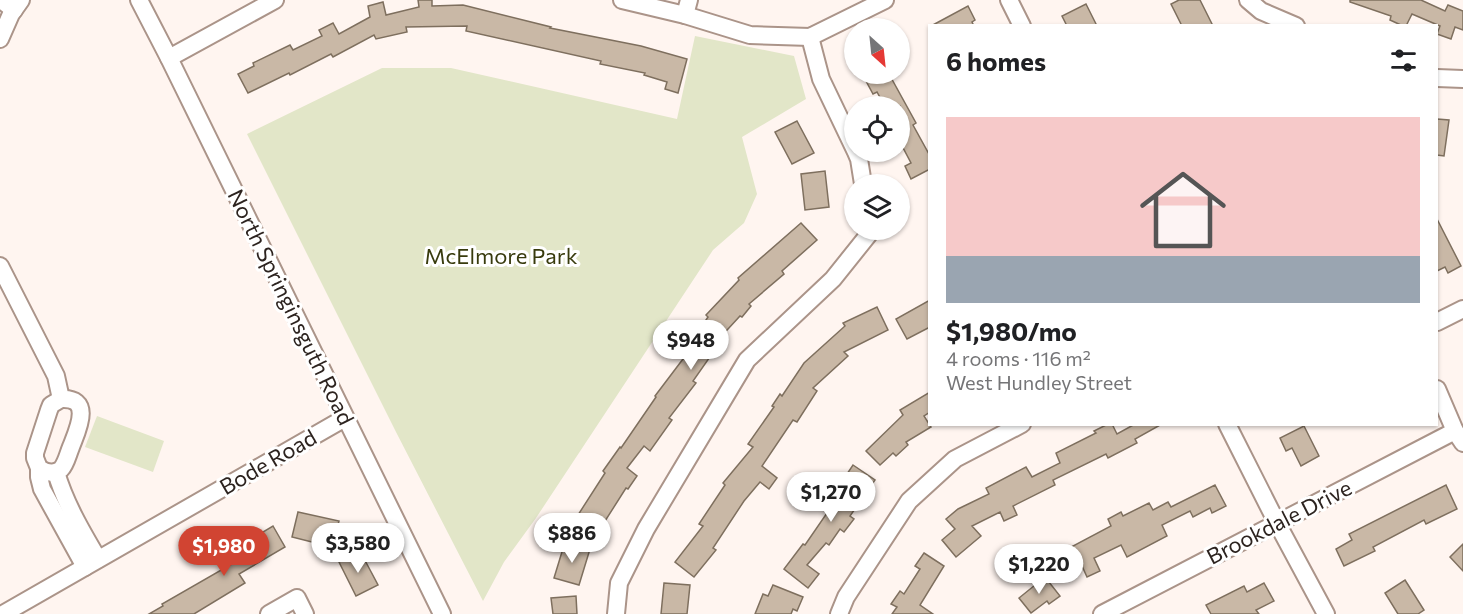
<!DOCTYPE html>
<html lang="en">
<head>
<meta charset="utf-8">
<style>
	:root { --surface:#fff; --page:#f2f2f2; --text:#202124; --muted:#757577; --accent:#d14432 }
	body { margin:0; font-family:Commissioner,sans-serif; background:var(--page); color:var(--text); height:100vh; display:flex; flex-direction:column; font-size:22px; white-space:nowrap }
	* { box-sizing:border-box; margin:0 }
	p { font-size:20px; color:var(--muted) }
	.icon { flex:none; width:33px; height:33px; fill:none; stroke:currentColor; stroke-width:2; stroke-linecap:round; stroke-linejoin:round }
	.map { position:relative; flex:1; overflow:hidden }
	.drawer { position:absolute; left:928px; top:24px; width:510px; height:402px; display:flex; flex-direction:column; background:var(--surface); border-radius:0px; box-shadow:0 2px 4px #0004 }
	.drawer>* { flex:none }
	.needle { width:39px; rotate:153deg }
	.controls { position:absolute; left:844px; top:18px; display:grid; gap:12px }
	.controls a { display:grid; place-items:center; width:66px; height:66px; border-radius:50%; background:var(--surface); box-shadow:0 2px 4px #0004; font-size:30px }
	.price { position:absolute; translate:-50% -51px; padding:0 14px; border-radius:21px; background:#fff; color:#222; font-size:20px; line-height:39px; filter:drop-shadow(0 2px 3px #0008) }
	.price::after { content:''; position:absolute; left:50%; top:36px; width:18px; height:14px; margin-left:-9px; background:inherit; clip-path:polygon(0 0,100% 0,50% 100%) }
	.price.active { background:var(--accent); color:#fff }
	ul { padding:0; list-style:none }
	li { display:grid; align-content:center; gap:12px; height:318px; padding:0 18px }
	li span { display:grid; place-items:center; height:186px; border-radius:0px; color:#555 }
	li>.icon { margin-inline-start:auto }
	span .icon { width:108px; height:108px; fill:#fffc; stroke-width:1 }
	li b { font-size:26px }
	h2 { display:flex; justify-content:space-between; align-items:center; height:72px; padding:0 18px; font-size:26px }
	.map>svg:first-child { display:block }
	.green { fill:#e2e6c8 }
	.building { fill:#c9b8a6; stroke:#7e6f5e; stroke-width:1.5 }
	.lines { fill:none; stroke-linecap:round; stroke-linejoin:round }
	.minor-casing { stroke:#ab9489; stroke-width:20 }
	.minor { stroke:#fff; stroke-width:16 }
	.labels { text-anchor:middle; stroke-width:6; stroke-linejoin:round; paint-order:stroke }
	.park-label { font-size:22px; fill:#383b0d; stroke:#fff }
	.street-label { font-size:22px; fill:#2c231f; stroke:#fff }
</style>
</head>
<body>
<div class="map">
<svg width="1463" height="614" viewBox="0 0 1463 614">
	<rect width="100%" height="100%" fill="#fff5f0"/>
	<!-- green -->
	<g class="green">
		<path d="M695,36L794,56L806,99L742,137L757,194L744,223L713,250L536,518L504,562L483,601L396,432L247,134L382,68H451L677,119Z"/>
		<path d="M97,416L164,441L153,472L85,447Z"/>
	</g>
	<!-- building -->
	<g class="building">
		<path d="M418,0H432V6L463,5L551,27L550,28L641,46L687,59L678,93L665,89L667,82L644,75L645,73L600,64L601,61L466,31L467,26L406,27L407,32L376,39L374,35L333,57L331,54L290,75L289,73L248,93L238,74L254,66L253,63L290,45L293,50L322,36L319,30L333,23L339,34L370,17L368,6L383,2L386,15L419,7Z"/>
		<path d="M1179,0H1200L1213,26H1182L1171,4Z"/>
		<path d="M1350,0H1421L1445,11L1448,5L1463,11V30L1455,27L1451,39L1437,34L1440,26L1412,14L1406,26H1403L1390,20L1391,16L1350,2Z"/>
		<path d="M1086,4L1097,26H1067L1062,16Z"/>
		<path d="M968,6L975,20L972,22L974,26H931Z"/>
		<path d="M866,74H889L916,123L913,125L930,156V169L911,179L905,166L911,163L900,142V106H876L883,103L877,92L873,94L866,81L869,79Z"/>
		<path d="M1437,119L1449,120L1444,156L1437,155Z"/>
		<path d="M797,121L814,153L792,164L775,132Z"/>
		<path d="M825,171L829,207L805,210L801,174Z"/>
		<path d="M1437,219L1461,266L1448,273L1445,267L1437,271Z"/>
		<path d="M801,223L817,240L782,271L784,274L749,304L751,306L742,317L740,316L716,342L719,344L693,381L696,383L669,418L672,420L650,451L644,446L627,468L637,476L628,489L626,488L600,529L578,515L605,473L603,471L620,447L621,448L656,397L655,396L683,359L681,357L708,317L706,315L739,280L738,278Z"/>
		<path d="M930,300V327L907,339L896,319Z"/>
		<path d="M877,307L888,330L844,352L848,356L813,388L817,391L797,422L793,420L762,466L777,478L769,489L760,482L744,501L713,548L716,550L694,577L675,562L703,526L699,524L725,485L723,483L753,447L748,444L774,407L772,406L780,394L782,396L804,363L845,326L843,323Z"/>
		<path d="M930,392V412L924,416L931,427L906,442L908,445L896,456L893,453L880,465L866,451L903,415L900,410Z"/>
		<path d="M1108,424H1112L1117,434L1135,424H1162L1135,439L1137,443L1108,458L1106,454L1053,480L1055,485L1013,506L1017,515L1004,521L1000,512L972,526L981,536L956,557L942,540L955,529L946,519L958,509L989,494L986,488L1026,467L1032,477L1060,463L1056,453L1096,433L1094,431Z"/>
		<path d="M1304,426L1319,456L1301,466L1292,448L1286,451L1280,438Z"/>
		<path d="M853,465L875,480L850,516L854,519L844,532L840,529L829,545L826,543L807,565L819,574L808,588L784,569L803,544L805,545L838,497L831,492L843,475L845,477Z"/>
		<path d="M1215,485L1226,506L1212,513L1210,508L1193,517L1190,511L1162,525L1167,536L1127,557L1121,545L1094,558L1100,571L1087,577L1082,566L1065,573L1056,555L1111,526L1108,519L1121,512L1123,516L1149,503L1153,510L1168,502L1171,507Z"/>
		<path d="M1446,485L1457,509L1426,524L1424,520L1373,547L1375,551L1344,566L1336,549L1352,540L1349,534Z"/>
		<path d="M298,512L339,521L332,547L292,537Z"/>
		<path d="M273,526L285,547L239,574L245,583L194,614H149L163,606L162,604L244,557L238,547Z"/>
		<path d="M565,542L590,549L579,585L554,578Z"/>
		<path d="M1463,544V571L1450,557Z"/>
		<path d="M360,551L378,585L356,596L339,562Z"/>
		<path d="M924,553L944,566L920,605L933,614H892L897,607L891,604L900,591L904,594L920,569L915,566Z"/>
		<path d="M1045,577L1060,596L1049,604L1047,601L1031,613L1019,598Z"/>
		<path d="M1405,580L1424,610L1418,614H1398L1385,593Z"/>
		<path d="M664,583L690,585L687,614H661Z"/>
		<path d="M1264,583L1274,601L1256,610L1259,614H1211L1206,605L1244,586L1247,592Z"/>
		<path d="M773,585L803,597L797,611L793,609L791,614H755L763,594L768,596Z"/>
		<path d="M576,596L577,614H553L551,598Z"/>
	</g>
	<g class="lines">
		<defs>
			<g id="minor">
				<path d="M1,0L14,10"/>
				<path d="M139,0L169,58L442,614"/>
				<path d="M622,0L685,15L750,35L810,37L885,0"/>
				<path d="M1009,0L1022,26"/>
				<path d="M1248,0L1261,11L1296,26"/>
				<path d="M685,15L689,0"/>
				<path d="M810,37L821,79L855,150"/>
				<path d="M0,39L11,14L21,0"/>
				<path d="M169,58L275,0"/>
				<path d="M1437,78L1463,79"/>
				<path d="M856,152L859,159L863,184"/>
				<path d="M0,266L56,376L61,399"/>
				<path d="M1437,322L1463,309"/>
				<path d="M1437,389L1455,431L1463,443"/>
				<path d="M61,399C94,397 77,431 71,447C68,454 66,464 61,469C54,475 46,473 39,468L35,458V453L49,410L51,405Z"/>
				<path d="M1227,424L1277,523L1326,614"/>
				<path d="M39,468V477L42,489L85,567"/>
				<path d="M56,472C65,503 82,532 98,559"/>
				<path d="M3,614L345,418"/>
				<path d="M269,614L297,598L305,614"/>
				<path d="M616,614L619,583L646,529L747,360L833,279L869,234V230"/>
				<path d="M839,614L846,597L909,501L955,459L1022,424"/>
				<path d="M1102,614L1455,431"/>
			</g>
		</defs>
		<!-- minor casing -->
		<use href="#minor" class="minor-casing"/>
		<!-- minor -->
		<use href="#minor" class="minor"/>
	</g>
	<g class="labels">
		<!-- park labels -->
		<g class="park-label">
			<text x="501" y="264">McElmore Park</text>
		</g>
		<!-- street labels -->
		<g class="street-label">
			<text transform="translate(291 307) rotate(64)" y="8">North Springinsguth Road</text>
			<text transform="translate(268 462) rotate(-30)" y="8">Bode Road</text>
			<text transform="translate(1279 522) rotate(-27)" y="8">Brookdale Drive</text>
		</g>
	</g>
</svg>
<div class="controls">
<a><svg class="needle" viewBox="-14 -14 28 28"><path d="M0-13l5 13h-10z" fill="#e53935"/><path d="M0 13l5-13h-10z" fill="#757577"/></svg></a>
<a><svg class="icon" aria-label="locate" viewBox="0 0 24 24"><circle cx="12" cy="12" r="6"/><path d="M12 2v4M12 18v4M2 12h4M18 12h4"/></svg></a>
<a><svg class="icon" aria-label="layers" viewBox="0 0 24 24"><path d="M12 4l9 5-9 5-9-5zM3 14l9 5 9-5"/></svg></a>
</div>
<b class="price" style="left:691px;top:371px">$948</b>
<b class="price" style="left:831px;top:523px">$1,270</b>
<b class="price" style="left:572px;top:564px">$886</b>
<b class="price" style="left:358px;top:574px">$3,580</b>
<b class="price active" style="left:224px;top:577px">$1,980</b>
<b class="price" style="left:1039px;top:595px">$1,220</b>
<section class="drawer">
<h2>6 homes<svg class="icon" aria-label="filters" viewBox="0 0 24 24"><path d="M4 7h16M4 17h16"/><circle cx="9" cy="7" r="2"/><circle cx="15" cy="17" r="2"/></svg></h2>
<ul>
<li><span style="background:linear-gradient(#f6c9c9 75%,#9aa5b1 0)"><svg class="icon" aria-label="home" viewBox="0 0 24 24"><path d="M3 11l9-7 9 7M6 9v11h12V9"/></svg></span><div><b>$1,980/mo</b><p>4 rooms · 116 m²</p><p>West Hundley Street</p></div></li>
</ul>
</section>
</div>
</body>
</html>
